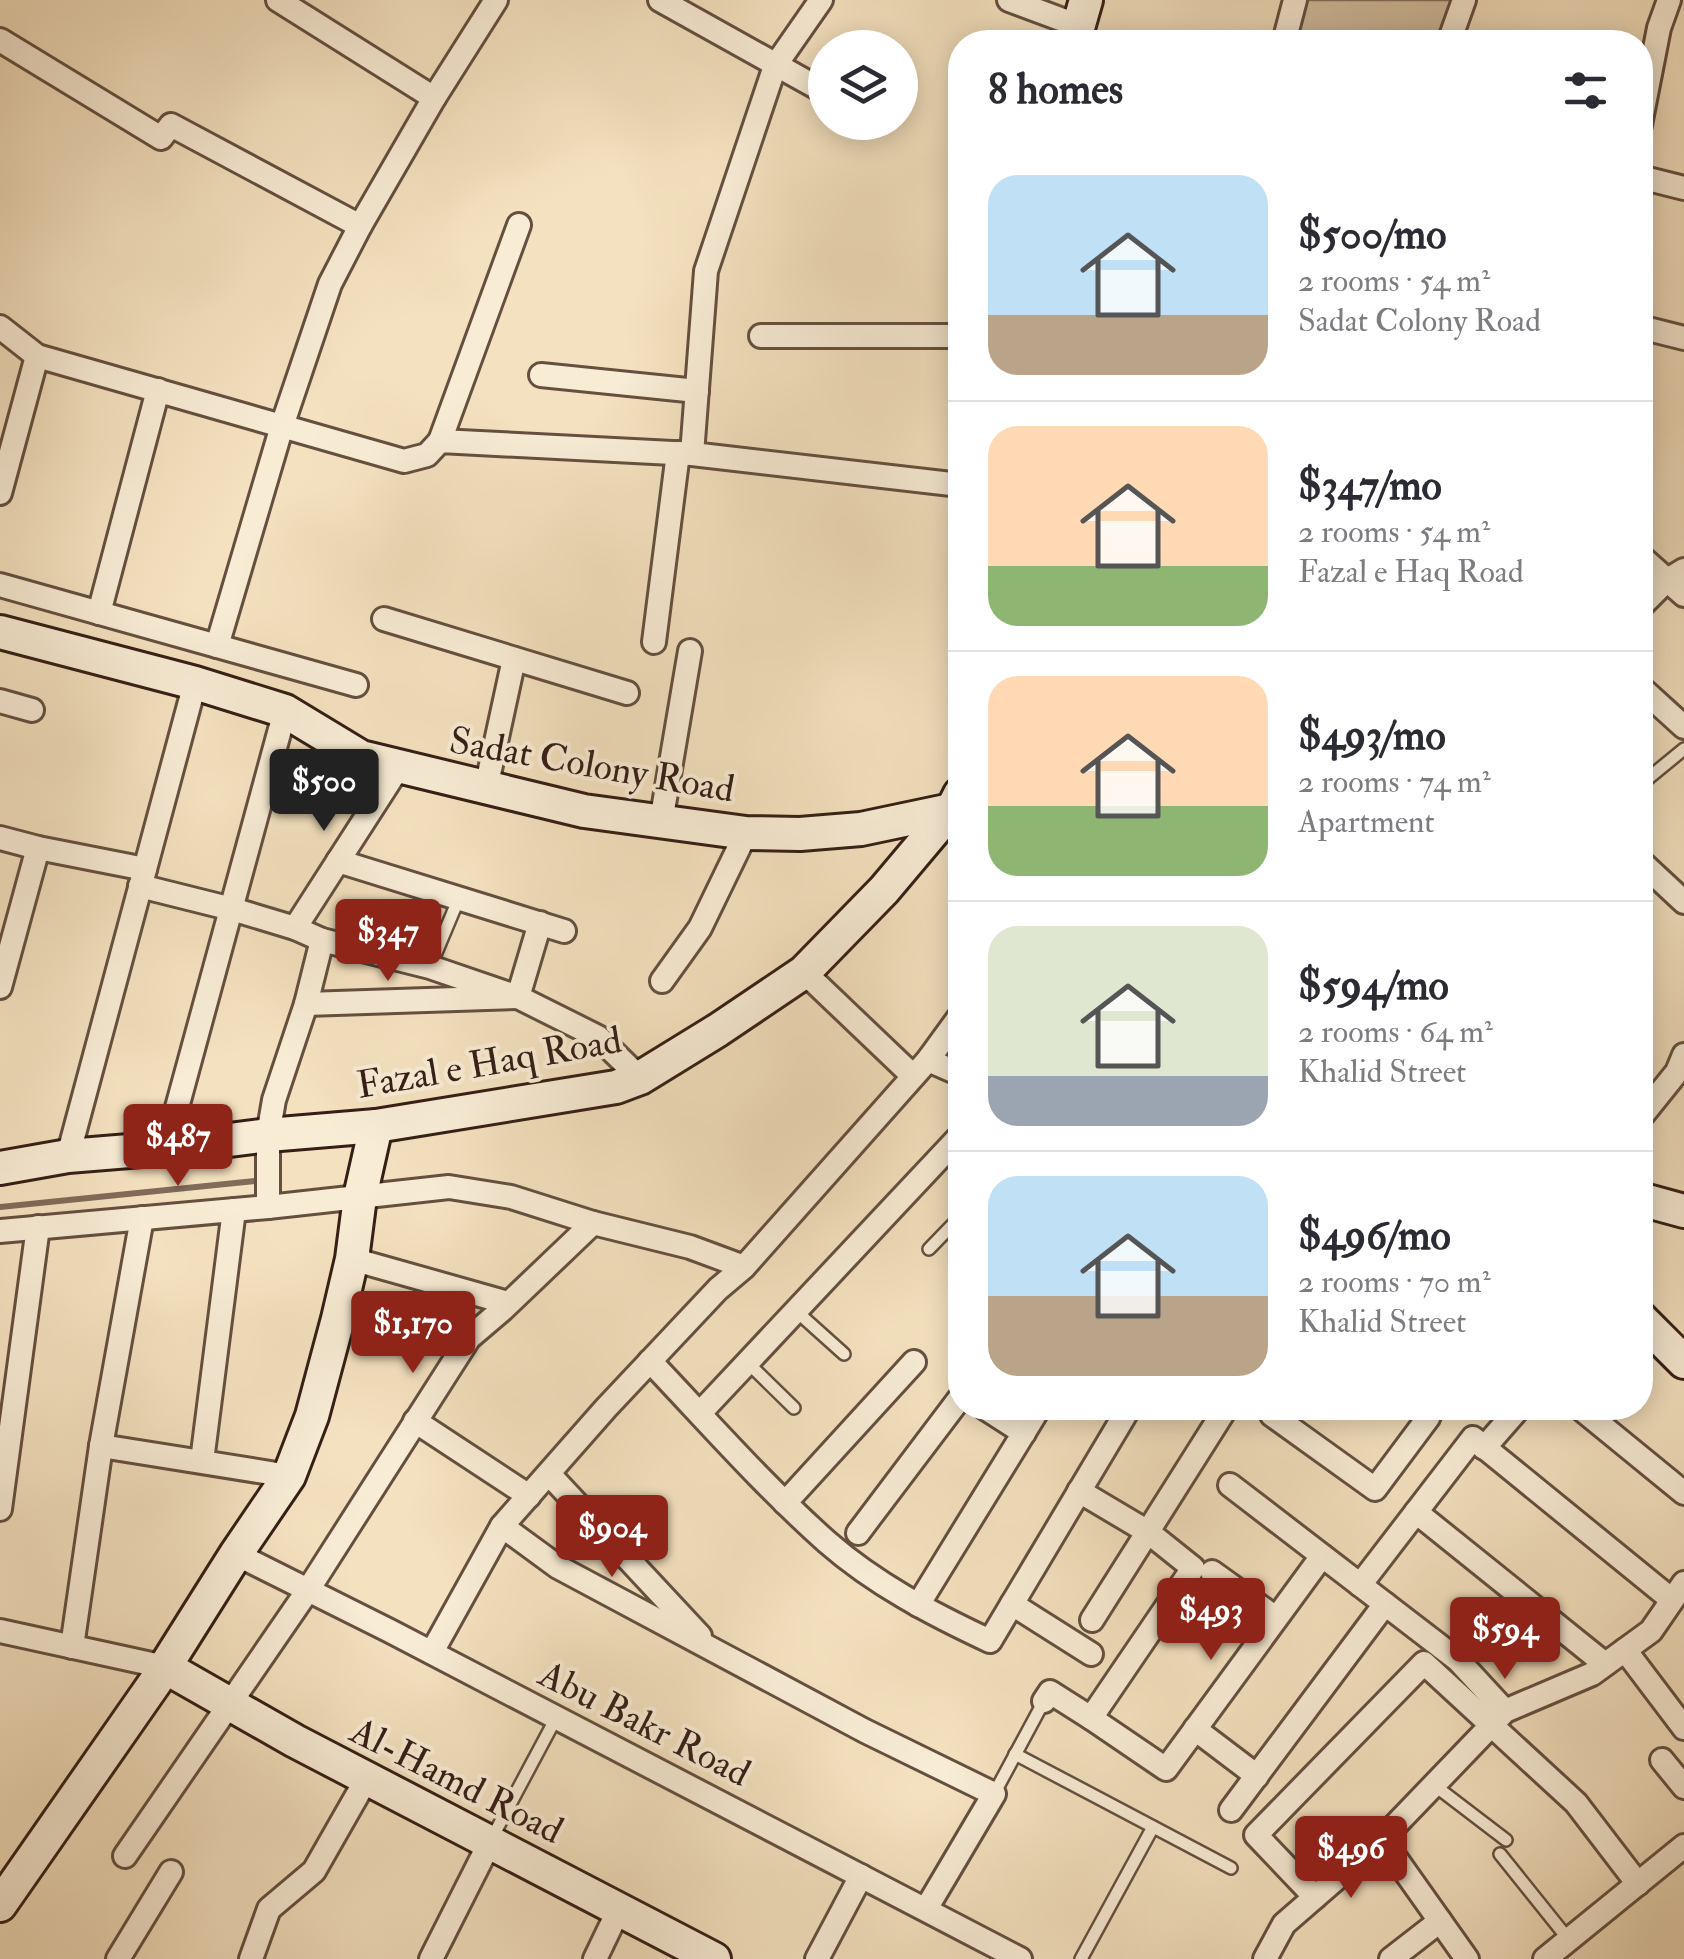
<!DOCTYPE html>
<html lang="en">
<head>
<meta charset="utf-8">
<style>
	:root { --surface:#fff; --page:#f2f2f3; --text:#2b2b33; --muted:#7c7c81; --line:#e1e1e2; --accent:#8f2418 }
	body { margin:0; font-family:"IM FELL Double Pica",serif; background:var(--page); color:var(--text); height:100vh; display:flex; flex-direction:column; font-size:38px; white-space:nowrap }
	* { box-sizing:border-box; margin:0 }
	p { font-size:32px; color:var(--muted) }
	.icon { flex:none; width:55px; height:55px; fill:none; stroke:currentColor; stroke-width:2; stroke-linecap:round; stroke-linejoin:round }
	.map { position:relative; flex:1; overflow:hidden }
	.panel { position:absolute; left:948px; top:30px; width:705px; height:1390px; display:flex; flex-direction:column; background:var(--surface); border-radius:40px; box-shadow:0 5px 25px #0003 }
	.panel>* { flex:none }
	.controls { position:absolute; left:808px; top:30px; display:grid; gap:20px }
	.controls a { display:grid; place-items:center; width:110px; height:110px; border-radius:50%; background:var(--surface); box-shadow:0 5px 25px #0003; font-size:50px }
	.price { position:absolute; translate:-50% -85px; padding:0 22px; border-radius:10px; background:var(--accent); color:#fff; font-size:32px; line-height:65px; filter:drop-shadow(0 2px 5px #0008) }
	.price::after { content:''; position:absolute; left:50%; top:60px; width:30px; height:22px; margin-left:-15px; background:inherit; clip-path:polygon(0 0,100% 0,50% 100%) }
	.price.current { background:#222; color:#fff }
	ul { padding:0; list-style:none }
	li { display:flex; align-items:center; gap:30px; height:250px; padding:0 40px }
	li+li { border-top:2px solid var(--line) }
	li span { display:grid; place-items:center; flex:none; width:280px; height:200px; border-radius:30px; color:#555 }
	li>.icon { margin-inline-start:auto }
	span .icon { width:120px; height:120px; fill:#fffc; stroke-width:1 }
	li b { font-size:42px }
	h2 { display:flex; justify-content:space-between; align-items:center; height:120px; padding:0 40px; font-size:42px }
	.map>svg:first-child { display:block }
	.green { fill:#d4c0a2; stroke:#846f5c; stroke-width:2.5 }
	.lines { fill:none; stroke-linecap:round; stroke-linejoin:round }
	.stream { stroke:#816b59; stroke-width:6 }
	.lane-casing { stroke:#654f40; stroke-width:16 }
	.street-casing { stroke:#654f40; stroke-width:28 }
	.secondary-casing { stroke:#351e16; stroke-width:38 }
	.lane { stroke:#f8ecd5; stroke-width:11 }
	.street { stroke:#f8ecd5; stroke-width:22 }
	.secondary { stroke:#f8ecd5; stroke-width:32 }
	.labels { text-anchor:middle; stroke-width:8; stroke-linejoin:round; paint-order:stroke }
	.street-label { font-size:38px; fill:#351e16; stroke:#f8ecd5 }
</style>
</head>
<body>
<div class="map">
<svg width="1684" height="1959" viewBox="0 0 1684 1959">
	<rect width="100%" height="100%" fill="#f4e1bf"/>
	<filter id="stains"><feTurbulence type="fractalNoise" baseFrequency=".002" numOctaves="4"/><feColorMatrix values="0 0 0 0 .2 0 0 0 0 .09 0 0 0 0 .02 0 0 0 .5 -.17"/></filter>
	<radialGradient id="worn" r=".72"><stop offset=".6" stop-color="#630" stop-opacity="0"/><stop offset="1" stop-color="#630" stop-opacity=".3"/></radialGradient>
	<!-- green -->
	<path class="green" d="M1303,0H1458L1443,42H1291Z"/>
	<g class="lines">
		<!-- stream -->
		<path class="stream" d="M0,1207L255,1181"/>
		<defs>
			<g id="lane">
				<path d="M1640,785L1684,749"/>
				<path d="M430,967L459,898"/>
				<path d="M929,1249L960,1217"/>
				<path d="M795,1310L844,1354"/>
				<path d="M747,1362L794,1408"/>
				<path d="M1015,1754L1231,1868"/>
				<path d="M1434,1785L1506,1840"/>
				<path d="M994,1794L1044,1701"/>
				<path d="M492,1838L556,1718"/>
				<path d="M1500,1854L1569,1940"/>
				<path d="M1081,1959L1153,1827"/>
			</g>
			<g id="street">
				<path d="M278,0L434,98"/>
				<path d="M660,0L825,92"/>
				<path d="M821,0L775,66L706,271L692,454L960,485"/>
				<path d="M1009,0L1079,26"/>
				<path d="M0,40L161,138L171,125L360,226"/>
				<path d="M1284,42L1295,0"/>
				<path d="M1449,42L1464,0"/>
				<path d="M1640,125L1659,28L1669,0"/>
				<path d="M1640,177L1684,188"/>
				<path d="M0,327L37,356L404,461L427,455L440,441L692,454"/>
				<path d="M1640,327L1684,338"/>
				<path d="M761,336H960"/>
				<path d="M541,375L697,391"/>
				<path d="M440,441L519,225"/>
				<path d="M0,493L37,356"/>
				<path d="M1640,556L1684,595"/>
				<path d="M0,585L356,685"/>
				<path d="M1640,607L1666,581L1684,570"/>
				<path d="M99,613L158,390"/>
				<path d="M384,619L627,693"/>
				<path d="M654,642L678,453"/>
				<path d="M217,646L282,426L330,284L360,226L434,98L496,0"/>
				<path d="M1640,687L1684,727"/>
				<path d="M0,701L32,710"/>
				<path d="M486,788L514,659"/>
				<path d="M661,822L690,651"/>
				<path d="M0,838L38,848L145,869"/>
				<path d="M338,861L564,931"/>
				<path d="M1640,861L1684,902"/>
				<path d="M140,886L232,909L295,928L322,940L430,967L518,997L598,1037L640,1078"/>
				<path d="M295,928L398,768"/>
				<path d="M804,972L913,1076"/>
				<path d="M662,981L700,928L746,833"/>
				<path d="M0,987L38,848"/>
				<path d="M306,1004L518,997L540,923"/>
				<path d="M928,1060L960,1074"/>
				<path d="M1640,1118L1677,1072L1684,1055"/>
				<path d="M166,1148L285,711"/>
				<path d="M68,1156L195,683"/>
				<path d="M268,1207V1135L274,1100L306,1004L322,940"/>
				<path d="M0,1231L268,1207L449,1187L511,1197L593,1223L690,1247L744,1267"/>
				<path d="M352,1259L508,1303"/>
				<path d="M650,1361C708,1422 764,1486 827,1542C875,1584 932,1614 990,1641L1129,1408"/>
				<path d="M985,1408L1024,1433"/>
				<path d="M1580,1408L1684,1493"/>
				<path d="M700,1413L960,1136"/>
				<path d="M1272,1415L1375,1489L1428,1418L1432,1408"/>
				<path d="M415,1421L529,1496"/>
				<path d="M101,1446L289,1476"/>
				<path d="M1484,1448L1519,1408"/>
				<path d="M202,1461L234,1210"/>
				<path d="M549,1474L700,1636"/>
				<path d="M1230,1485L1458,1660L1505,1711"/>
				<path d="M785,1503L914,1362"/>
				<path d="M0,1509L38,1227"/>
				<path d="M1416,1512L1605,1664"/>
				<path d="M502,1526L558,1567L865,1731L994,1794L926,1909"/>
				<path d="M858,1533L960,1398"/>
				<path d="M236,1554L390,1631L1020,1959"/>
				<path d="M1212,1572L1276,1618"/>
				<path d="M1360,1585L1473,1438L1672,1600"/>
				<path d="M1012,1604L1091,1654"/>
				<path d="M918,1605L1039,1408"/>
				<path d="M1092,1620L1226,1408"/>
				<path d="M0,1631L165,1667"/>
				<path d="M72,1647L101,1446L142,1218"/>
				<path d="M1625,1650L1684,1728"/>
				<path d="M432,1652L502,1526L606,1408L718,1289L744,1267L928,1060L960,1016"/>
				<path d="M1044,1701L1050,1692L1091,1718L1193,1568L1148,1532L1079,1491"/>
				<path d="M1091,1718L1166,1769L1322,1556"/>
				<path d="M1195,1729L1257,1776"/>
				<path d="M1662,1760L1684,1787"/>
				<path d="M1231,1810L1385,1604"/>
				<path d="M1382,1839L1467,1959"/>
				<path d="M125,1856L308,1590L469,1338L503,1309L593,1223"/>
				<path d="M1315,1897L1256,1835L1424,1663L1576,1803L1638,1884"/>
				<path d="M118,1959L171,1872"/>
				<path d="M251,1959L269,1909L314,1871L367,1778"/>
				<path d="M431,1959L490,1842"/>
				<path d="M595,1959L619,1909"/>
				<path d="M817,1959L861,1876"/>
				<path d="M1265,1959L1284,1924L1382,1839L1505,1711L1592,1674L1651,1631L1684,1583"/>
				<path d="M1391,1959L1440,1921"/>
				<path d="M1545,1959L1684,1846"/>
			</g>
			<g id="secondary">
				<path d="M1074,42L1086,0"/>
				<path d="M0,632L195,683L285,711L361,757L584,811L746,833L800,834L861,829L956,809"/>
				<path d="M0,1168L68,1156L166,1148L268,1135L376,1126L616,1087L640,1078L718,1030L804,972L884,890L953,808L960,794"/>
				<path d="M1640,1199L1684,1211"/>
				<path d="M1640,1318L1684,1362"/>
				<path d="M165,1667L295,1741L714,1959"/>
				<path d="M0,1905L156,1681L236,1554L289,1476L312,1416L338,1319L352,1259L360,1197L376,1126"/>
			</g>
		</defs>
		<!-- lane casing -->
		<use href="#lane" class="lane-casing"/>
		<!-- street casing -->
		<use href="#street" class="street-casing"/>
		<!-- secondary casing -->
		<use href="#secondary" class="secondary-casing"/>
		<!-- lane -->
		<use href="#lane" class="lane"/>
		<!-- street -->
		<use href="#street" class="street"/>
		<!-- secondary -->
		<use href="#secondary" class="secondary"/>
	</g>
	<g class="labels">
		<!-- street labels -->
		<g class="street-label">
			<text transform="translate(592 764) rotate(10)" y="13">Sadat Colony Road</text>
			<text transform="translate(489 1062) rotate(-10)" y="13">Fazal e Haq Road</text>
			<text transform="translate(645 1723) rotate(27)" y="13">Abu Bakr Road</text>
			<text transform="translate(457 1780) rotate(27)" y="13">Al-Hamd Road</text>
		</g>
	</g>
	<rect width="100%" height="100%" filter="url(#stains)"/>
	<rect width="100%" height="100%" fill="url(#worn)"/>
</svg>
<div class="controls">
<a><svg class="icon" aria-label="layers" viewBox="0 0 24 24"><path d="M12 4l9 5-9 5-9-5zM3 14l9 5 9-5"/></svg></a>
</div>
<b class="price current" style="left:324px;top:834px">$500</b>
<b class="price" style="left:388px;top:984px">$347</b>
<b class="price" style="left:178px;top:1189px">$487</b>
<b class="price" style="left:413px;top:1376px">$1,170</b>
<b class="price" style="left:612px;top:1580px">$904</b>
<b class="price" style="left:1211px;top:1663px">$493</b>
<b class="price" style="left:1505px;top:1682px">$594</b>
<b class="price" style="left:1351px;top:1901px">$496</b>
<section class="panel">
<h2>8 homes<svg class="icon" aria-label="filters" viewBox="0 0 24 24"><path d="M4 7h16M4 17h16"/><circle cx="9" cy="7" r="2"/><circle cx="15" cy="17" r="2"/></svg></h2>
<ul>
<li><span style="background:linear-gradient(#bfe0f5 70%,#b9a48a 0)"><svg class="icon" aria-label="home" viewBox="0 0 24 24"><path d="M3 11l9-7 9 7M6 9v11h12V9"/></svg></span><div><b>$500/mo</b><p>2 rooms · 54 m²</p><p>Sadat Colony Road</p></div></li>
<li><span style="background:linear-gradient(#ffd9b3 70%,#8fb573 0)"><svg class="icon" aria-label="home" viewBox="0 0 24 24"><path d="M3 11l9-7 9 7M6 9v11h12V9"/></svg></span><div><b>$347/mo</b><p>2 rooms · 54 m²</p><p>Fazal e Haq Road</p></div></li>
<li><span style="background:linear-gradient(#ffd9b3 65%,#8fb573 0)"><svg class="icon" aria-label="home" viewBox="0 0 24 24"><path d="M3 11l9-7 9 7M6 9v11h12V9"/></svg></span><div><b>$493/mo</b><p>2 rooms · 74 m²</p><p>Apartment</p></div></li>
<li><span style="background:linear-gradient(#dfe7d0 75%,#9aa5b1 0)"><svg class="icon" aria-label="home" viewBox="0 0 24 24"><path d="M3 11l9-7 9 7M6 9v11h12V9"/></svg></span><div><b>$594/mo</b><p>2 rooms · 64 m²</p><p>Khalid Street</p></div></li>
<li><span style="background:linear-gradient(#bfe0f5 60%,#b9a48a 0)"><svg class="icon" aria-label="home" viewBox="0 0 24 24"><path d="M3 11l9-7 9 7M6 9v11h12V9"/></svg></span><div><b>$496/mo</b><p>2 rooms · 70 m²</p><p>Khalid Street</p></div></li>
</ul>
</section>
</div>
</body>
</html>
